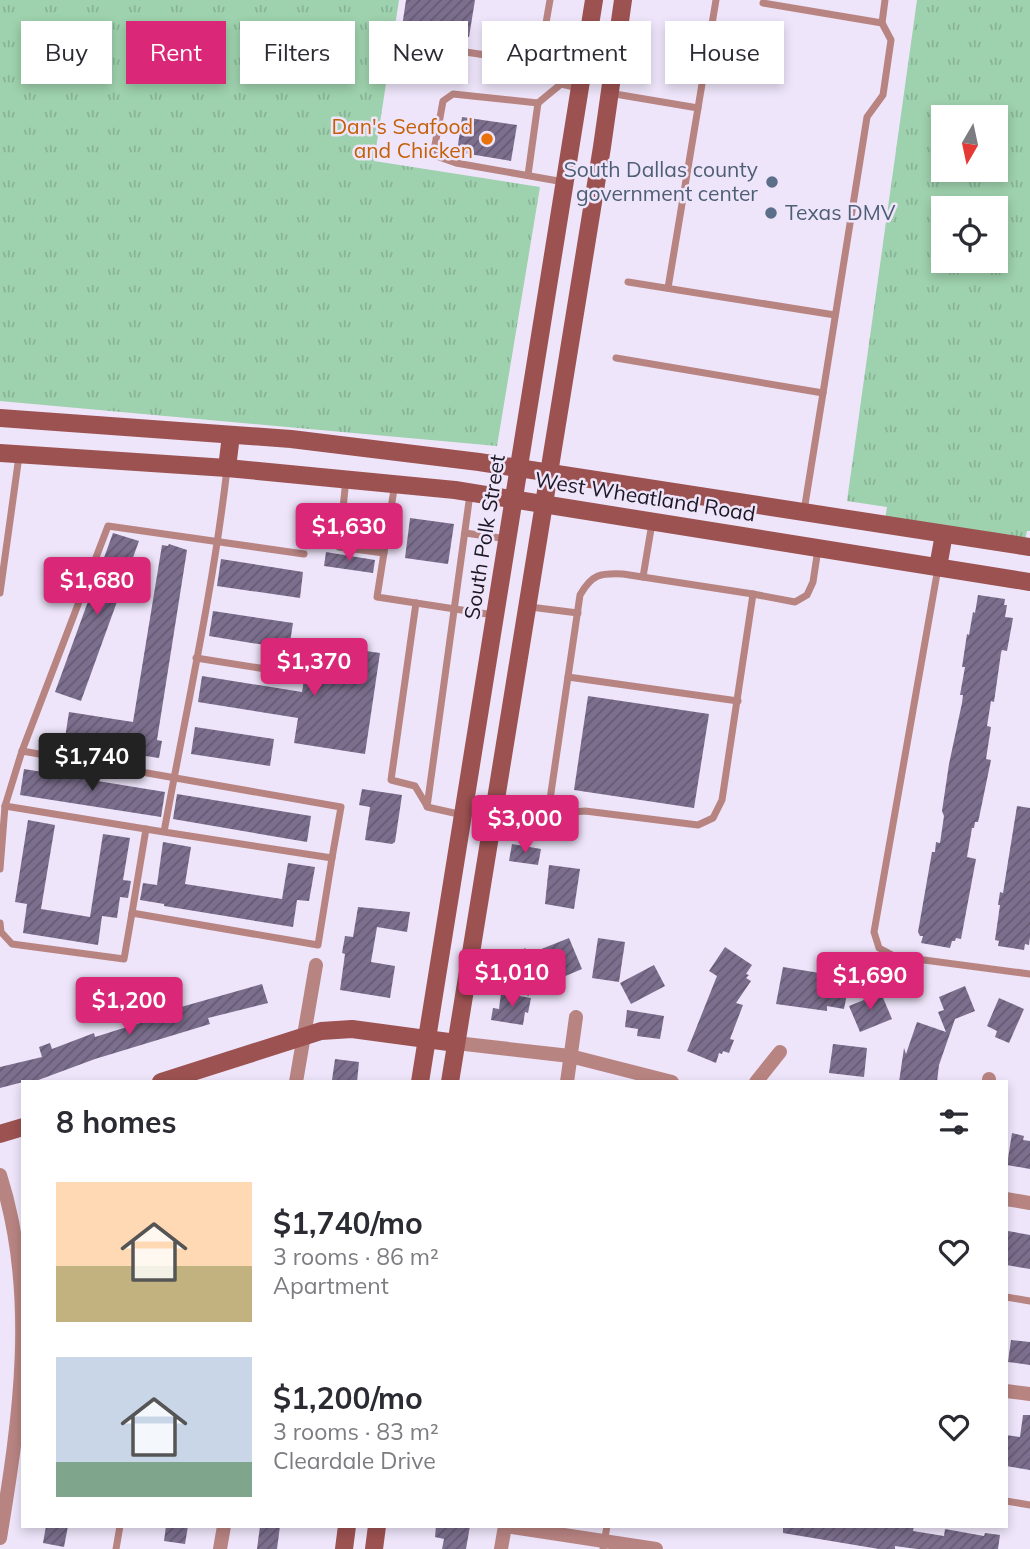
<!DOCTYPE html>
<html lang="en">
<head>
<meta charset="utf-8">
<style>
	:root { --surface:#fff; --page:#f7f7f7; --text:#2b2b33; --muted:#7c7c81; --accent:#db2777 }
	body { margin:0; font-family:Mulish,sans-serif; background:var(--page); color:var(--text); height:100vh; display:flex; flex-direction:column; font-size:26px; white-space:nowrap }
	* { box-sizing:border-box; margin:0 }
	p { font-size:23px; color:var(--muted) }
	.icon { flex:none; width:38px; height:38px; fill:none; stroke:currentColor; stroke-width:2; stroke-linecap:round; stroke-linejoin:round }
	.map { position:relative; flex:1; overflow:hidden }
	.sheet { position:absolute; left:21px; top:1080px; width:987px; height:448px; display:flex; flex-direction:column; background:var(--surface); border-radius:0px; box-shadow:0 4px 10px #0003 }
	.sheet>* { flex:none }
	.banner { position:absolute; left:21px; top:21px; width:989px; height:63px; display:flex; gap:14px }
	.needle { width:46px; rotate:189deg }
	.buttons { position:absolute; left:931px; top:105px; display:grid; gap:14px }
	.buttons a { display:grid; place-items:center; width:77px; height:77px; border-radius:0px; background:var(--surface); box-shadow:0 4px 10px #0003; font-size:35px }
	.price { position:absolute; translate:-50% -60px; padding:0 16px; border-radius:7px; background:var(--accent); color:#fff; font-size:23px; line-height:46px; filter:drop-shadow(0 2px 4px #0008) }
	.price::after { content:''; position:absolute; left:50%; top:42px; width:21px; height:16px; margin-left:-10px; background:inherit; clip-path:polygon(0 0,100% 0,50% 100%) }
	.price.current { background:#222; color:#fff }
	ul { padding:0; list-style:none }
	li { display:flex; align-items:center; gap:21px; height:175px; padding:0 35px }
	li span { display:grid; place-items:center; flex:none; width:196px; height:140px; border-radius:0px; color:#555 }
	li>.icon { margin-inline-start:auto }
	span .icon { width:84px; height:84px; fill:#fffc; stroke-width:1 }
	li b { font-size:30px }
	h2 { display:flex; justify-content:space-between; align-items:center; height:84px; padding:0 35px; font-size:30px }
	.tag { padding:0 24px; border-radius:0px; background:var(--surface); box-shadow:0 4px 10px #0003; font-size:24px; line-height:63px }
	.tag.current { background:var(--accent); color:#fff }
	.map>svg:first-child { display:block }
	.grass { fill:url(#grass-tufts); fill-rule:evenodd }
	.building { fill:url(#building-hatch) }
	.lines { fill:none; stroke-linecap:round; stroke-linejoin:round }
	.lane { stroke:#b88482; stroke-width:7 }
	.street { stroke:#b88482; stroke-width:14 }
	.secondary { stroke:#9c5251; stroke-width:18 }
	.food-dot { fill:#e8710a; stroke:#eee5fa; stroke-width:2.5 }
	.service-dot { fill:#5c6f8a; stroke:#eee5fa; stroke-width:2.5 }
	.labels { text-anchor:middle; stroke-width:5; stroke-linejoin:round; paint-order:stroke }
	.food-label { font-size:21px; fill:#c56008; stroke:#eee5fa; text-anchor:end }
	.service-label { font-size:21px; fill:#4e5e75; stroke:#eee5fa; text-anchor:end }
	.street-label { font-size:21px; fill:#1c1723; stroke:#eee5fa }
</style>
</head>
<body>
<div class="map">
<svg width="1030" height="1549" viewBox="0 0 1030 1549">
	<defs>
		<pattern id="grass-tufts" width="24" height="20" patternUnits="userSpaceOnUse" patternTransform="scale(1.75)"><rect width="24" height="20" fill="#9ed1ad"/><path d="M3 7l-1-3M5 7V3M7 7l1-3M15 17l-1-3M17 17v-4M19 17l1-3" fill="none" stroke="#88b395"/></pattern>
		<pattern id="building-hatch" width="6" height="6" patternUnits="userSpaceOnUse" patternTransform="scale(1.75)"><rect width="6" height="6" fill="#7c6f8e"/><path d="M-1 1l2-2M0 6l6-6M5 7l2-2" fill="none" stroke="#655a74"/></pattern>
	</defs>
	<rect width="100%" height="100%" fill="#eee5fa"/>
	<!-- grass -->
	<g class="grass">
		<path d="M0,0H399L374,161L540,187L497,446L0,401Z"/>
		<path d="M917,0H1030V531H1027L1024,545L884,525L887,507L847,501ZM943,117H996V170H943ZM943,208H996V261H943Z"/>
	</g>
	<!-- building -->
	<g class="building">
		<path d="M406,0H475L469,37L402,27Z"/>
		<path d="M462,117L517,125L511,161L457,152Z"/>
		<path d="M410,518L454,524L448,564L405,558Z"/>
		<path d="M113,533L139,541L81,701L55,692Z"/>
		<path d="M169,544L187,550L157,740L162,741L159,758L132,754L133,749L65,738L69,712L133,722L162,545L168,546Z"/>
		<path d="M326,552L375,560L373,573L324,566Z"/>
		<path d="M221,559L303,572L300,598L217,586Z"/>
		<path d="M978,595L1005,599L1004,605H1007L1005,617L1013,618L1007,651L1002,650L1001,653L994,702L991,701L987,726L991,727L986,759L991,760L979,818L978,822H975L974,828H972L967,857L976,859L961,939L956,938L955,941H952L950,948L921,943L923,936H920L918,932L932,852H935L936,842L940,843L944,816L942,811L949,764L962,703L963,695H960L965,667H962L967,634L969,635L973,612L975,613Z"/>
		<path d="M213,611L293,623L289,649L209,636Z"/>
		<path d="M310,643L380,653L365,754L294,743L298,718L198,702L202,676L302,692Z"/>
		<path d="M588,696L709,714L694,808L574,790Z"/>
		<path d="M195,727L274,739L270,766L191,754Z"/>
		<path d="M24,769L165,792L161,817L20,795Z"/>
		<path d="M362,789L402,795L395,842L392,844L365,840L370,807L359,805Z"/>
		<path d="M177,794L311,816L307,842L173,819Z"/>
		<path d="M1017,806L1030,808V937L1029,945L1025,944L1024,950L998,946L999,941L995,940L1000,905H998L1000,892L1003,893Z"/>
		<path d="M28,820L55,825L41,909L90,917L103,834L130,838L123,880L131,881L128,898L120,897L117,918L102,916L98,945L23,933L27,904L15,902Z"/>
		<path d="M163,842L191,847L185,884L282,899L288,863L315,867L309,901L297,900L293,927L164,906V904L140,900L143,883L157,885Z"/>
		<path d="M512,844L541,849L538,865L509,861Z"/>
		<path d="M549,865L580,869L574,909L545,904Z"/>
		<path d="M358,907L410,912L407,932L377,927L371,962L395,966L390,998L340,990L345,954L342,953L345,936L353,937Z"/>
		<path d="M569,938L582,969L556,980L554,975L528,996L503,965L525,948L529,954Z"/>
		<path d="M598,938L625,942L619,982L592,978Z"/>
		<path d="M725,947L752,965L746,974L749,975L746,978L751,981L736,1003L743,1005L730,1039L734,1040L729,1053L723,1051L722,1054L719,1053L716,1063L687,1051L717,976L709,971Z"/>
		<path d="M654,965L665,986L631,1004L620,983Z"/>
		<path d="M783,967L850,978L844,1009L827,1006V1011L776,1004Z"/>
		<path d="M262,984L268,1003L208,1018L210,1024L95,1059L33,1082H23L0,1088V1067L42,1057L39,1047L50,1043L52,1049L94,1033L95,1037L181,1010V1007Z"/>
		<path d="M965,986L975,1011L955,1019L939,1065L937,1082H899L904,1048L906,1054L917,1022L946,1032L938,1012L944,1010L939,997Z"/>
		<path d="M501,993L531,998L528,1013L525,1012L523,1025L491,1020L493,1008L499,1009Z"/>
		<path d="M881,993L892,1019L860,1032L849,1006Z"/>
		<path d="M999,998L1024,1009L1009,1043L995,1037L997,1031L987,1026Z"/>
		<path d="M627,1010L664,1016L660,1039L637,1036L638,1029L625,1027Z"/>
		<path d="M833,1044L867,1048L864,1077L829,1073Z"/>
		<path d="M335,1059L359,1062L357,1082L332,1080Z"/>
		<path d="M1012,1133L1024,1136L1023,1140L1030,1141V1169L1007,1165Z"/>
		<path d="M1008,1231L1030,1235V1269L1006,1265Z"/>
		<path d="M1011,1340L1030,1342V1365L1008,1362Z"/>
		<path d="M1023,1415H1030V1470L1006,1466V1435L1020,1437Z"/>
		<path d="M46,1526H68L64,1547L43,1543Z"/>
		<path d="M166,1526H188L185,1544L164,1541Z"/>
		<path d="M260,1526H280L277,1549H257Z"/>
		<path d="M436,1526H470L466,1549H442L444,1539L435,1537Z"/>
		<path d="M783,1526H914L913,1531L944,1536L945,1529L984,1536L985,1533L1000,1535L998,1549H917L895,1546V1549H879L783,1533Z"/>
	</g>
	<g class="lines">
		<!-- lane -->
		<g class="lane">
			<path d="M763,3L882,23"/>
			<path d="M432,47L539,63L561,84L579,88"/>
			<path d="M539,63L550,0"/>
			<path d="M561,84L538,103L453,94L443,101L435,145L439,157L456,163L564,182"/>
			<path d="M609,93L698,108"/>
			<path d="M528,175L538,103"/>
			<path d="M628,282L835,315"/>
			<path d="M668,288L716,0"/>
			<path d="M616,358L823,393L804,511"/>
			<path d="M823,393L867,117L883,95L891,40L882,23L885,0"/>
			<path d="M346,479L339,547L384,553"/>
			<path d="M395,483L377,597L494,615"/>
			<path d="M343,506L390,511"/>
			<path d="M465,533L508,539"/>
			<path d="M938,568L874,932L879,948L894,956L1030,974"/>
			<path d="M643,577L652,523"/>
			<path d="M0,593L19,456"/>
			<path d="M753,594L795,602L807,595L813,582L818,549"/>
			<path d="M416,603L391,780L415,786L427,806"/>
			<path d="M530,607L578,613"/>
			<path d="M196,658L291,673"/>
			<path d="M568,677L738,701"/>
			<path d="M22,751L108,526L304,554"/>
			<path d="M463,815L427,807L470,494"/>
			<path d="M493,819L585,811L698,825L713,818L722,800L753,594L623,574C600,573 592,574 580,595L548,813"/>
			<path d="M164,832L332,858L341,807L22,751L5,806L164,832C186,711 213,591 227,469"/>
			<path d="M0,869L5,806"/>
			<path d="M132,913L146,829"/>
			<path d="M0,923L1,932L12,944L124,959L132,913L318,945L332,858"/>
			<path d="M1006,1297L1030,1301"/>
			<path d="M1006,1501L1030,1505"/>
			<path d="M116,1549L120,1526"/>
			<path d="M603,1549L607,1526"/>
		</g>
		<!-- street -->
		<g class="street">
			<path d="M456,1043L570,1056L672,1082"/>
			<path d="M296,1082L316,965"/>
			<path d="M567,1082L576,1017"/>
			<path d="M756,1082L780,1052"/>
			<path d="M989,1082V1079"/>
			<path d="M0,1175C38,1294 20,1418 0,1538"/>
			<path d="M1006,1199L1030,1203"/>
			<path d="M1006,1391L1030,1394"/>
			<path d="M505,1526L656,1549"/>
			<path d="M220,1549L224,1526"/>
			<path d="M501,1549L505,1526"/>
		</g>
		<!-- secondary -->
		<g class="secondary">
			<path d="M0,418L291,439L479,462L1030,547"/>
			<path d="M0,453L227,468L455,490L1030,582"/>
			<path d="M227,468L231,435"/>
			<path d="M938,567L944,534"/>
			<path d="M161,1082L321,1031L352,1029L456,1043"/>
			<path d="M420,1082L594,0"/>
			<path d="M450,1082L602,147L623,0"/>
			<path d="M0,1134L23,1127"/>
			<path d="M344,1549L347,1526"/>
			<path d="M374,1549L377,1526"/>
		</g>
	</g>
	<!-- markers -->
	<circle class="food-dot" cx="487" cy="139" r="7"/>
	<g class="service-dot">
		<circle cx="772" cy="182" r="7"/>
		<circle cx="771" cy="213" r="7"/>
	</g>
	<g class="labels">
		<!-- food labels -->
		<g class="food-label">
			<text x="473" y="134">Dan's Seafood<tspan x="473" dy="24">and Chicken</tspan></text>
		</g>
		<!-- service labels -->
		<g class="service-label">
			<text x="758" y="177">South Dallas county<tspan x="758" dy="24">government center</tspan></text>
			<text x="785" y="220" text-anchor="start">Texas DMV</text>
		</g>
		<!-- street labels -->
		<g class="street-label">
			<text transform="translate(645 497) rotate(9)" y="7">West Wheatland Road</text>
			<text transform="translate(485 537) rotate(-81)" y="7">South Polk Street</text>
		</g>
	</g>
</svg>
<div class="buttons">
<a><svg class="needle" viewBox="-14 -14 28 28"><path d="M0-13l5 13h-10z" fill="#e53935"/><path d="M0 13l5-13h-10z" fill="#7c7c81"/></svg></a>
<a><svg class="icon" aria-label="locate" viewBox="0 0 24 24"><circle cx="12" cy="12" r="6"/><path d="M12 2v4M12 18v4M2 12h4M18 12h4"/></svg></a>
</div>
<b class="price" style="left:349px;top:563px">$1,630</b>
<b class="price" style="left:97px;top:617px">$1,680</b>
<b class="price" style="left:314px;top:698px">$1,370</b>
<b class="price current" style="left:92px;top:793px">$1,740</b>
<b class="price" style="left:525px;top:855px">$3,000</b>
<b class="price" style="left:512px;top:1009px">$1,010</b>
<b class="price" style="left:870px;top:1012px">$1,690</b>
<b class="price" style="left:129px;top:1037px">$1,200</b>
<div class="banner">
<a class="tag">Buy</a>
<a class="tag current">Rent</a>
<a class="tag">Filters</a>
<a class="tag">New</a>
<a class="tag">Apartment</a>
<a class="tag">House</a>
</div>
<section class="sheet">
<h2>8 homes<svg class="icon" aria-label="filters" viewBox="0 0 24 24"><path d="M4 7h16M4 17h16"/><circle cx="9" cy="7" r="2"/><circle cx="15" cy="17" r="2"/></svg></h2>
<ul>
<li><span style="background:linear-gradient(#ffd9b3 60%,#c2b280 0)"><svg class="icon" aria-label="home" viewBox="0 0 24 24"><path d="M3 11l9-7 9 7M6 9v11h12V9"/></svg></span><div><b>$1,740/mo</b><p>3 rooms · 86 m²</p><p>Apartment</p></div><svg class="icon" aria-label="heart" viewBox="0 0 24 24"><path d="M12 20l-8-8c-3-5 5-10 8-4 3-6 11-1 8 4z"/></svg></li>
<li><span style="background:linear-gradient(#c9d6e8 75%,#7fa58c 0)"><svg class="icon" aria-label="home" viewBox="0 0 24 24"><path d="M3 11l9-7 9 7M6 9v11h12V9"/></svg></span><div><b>$1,200/mo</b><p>3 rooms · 83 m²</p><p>Cleardale Drive</p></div><svg class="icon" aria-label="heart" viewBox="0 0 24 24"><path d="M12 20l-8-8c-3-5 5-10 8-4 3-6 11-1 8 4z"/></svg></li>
</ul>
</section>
</div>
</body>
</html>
